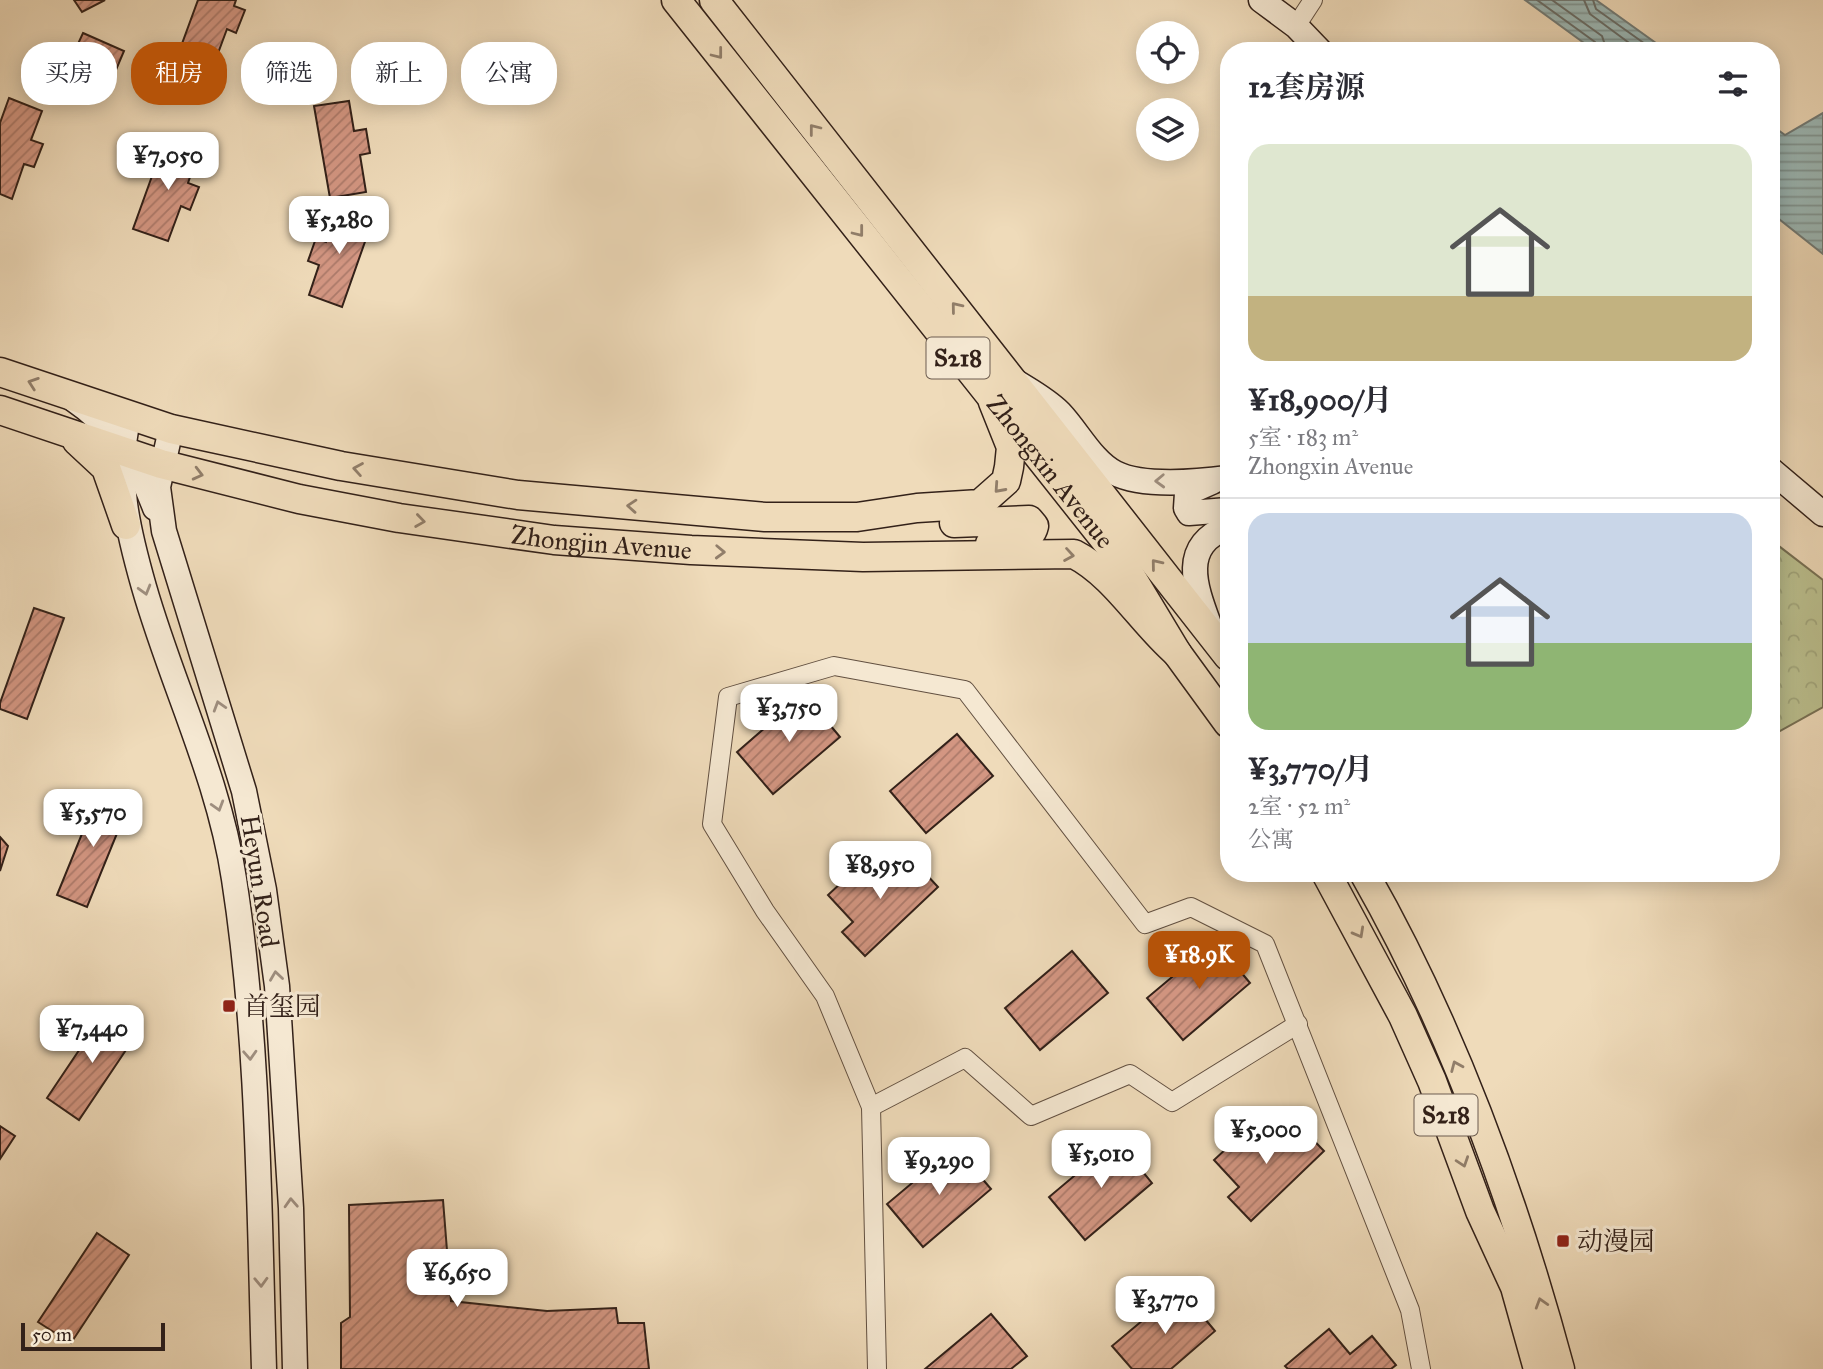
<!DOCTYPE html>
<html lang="zh">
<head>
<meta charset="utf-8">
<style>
	:root { --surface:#fff; --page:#f7f7f7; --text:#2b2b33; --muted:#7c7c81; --line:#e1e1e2; --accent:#b45309 }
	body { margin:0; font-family:"IM FELL Great Primer","Noto Serif SC",serif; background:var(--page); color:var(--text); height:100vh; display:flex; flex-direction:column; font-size:26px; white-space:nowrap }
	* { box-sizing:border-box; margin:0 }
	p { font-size:23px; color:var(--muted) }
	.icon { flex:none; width:38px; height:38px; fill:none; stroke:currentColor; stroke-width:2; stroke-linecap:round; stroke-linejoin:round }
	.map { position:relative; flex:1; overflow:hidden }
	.side { position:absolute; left:1220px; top:42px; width:560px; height:840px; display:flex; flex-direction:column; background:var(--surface); border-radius:28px; box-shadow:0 4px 18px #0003 }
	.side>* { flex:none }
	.hud { position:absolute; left:21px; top:42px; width:665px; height:63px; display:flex; gap:14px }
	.fabs { position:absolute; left:1136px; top:21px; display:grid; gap:14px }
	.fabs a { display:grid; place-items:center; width:63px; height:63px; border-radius:50%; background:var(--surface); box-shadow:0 4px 18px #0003; font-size:35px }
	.scale { position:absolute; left:21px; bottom:18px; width:144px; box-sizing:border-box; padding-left:7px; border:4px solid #332119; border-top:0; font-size:19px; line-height:24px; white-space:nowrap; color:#332119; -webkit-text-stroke:5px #f5e8d2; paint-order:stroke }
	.price { position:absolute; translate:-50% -60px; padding:0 16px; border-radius:14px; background:#fff; color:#222; font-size:23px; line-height:46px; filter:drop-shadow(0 2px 4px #0008) }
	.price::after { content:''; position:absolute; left:50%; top:42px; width:21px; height:16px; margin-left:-10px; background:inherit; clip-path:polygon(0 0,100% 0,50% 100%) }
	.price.on { background:var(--accent); color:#fff }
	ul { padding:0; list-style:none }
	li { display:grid; align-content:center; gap:14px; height:371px; padding:0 28px }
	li+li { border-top:2px solid var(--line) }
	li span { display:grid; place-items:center; height:217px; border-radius:21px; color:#555 }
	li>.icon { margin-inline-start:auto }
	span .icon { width:126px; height:126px; fill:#fffc; stroke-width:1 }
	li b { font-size:30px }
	h2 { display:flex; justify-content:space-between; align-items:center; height:84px; padding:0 28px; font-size:30px }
	.chip { padding:0 24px; border-radius:28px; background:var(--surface); box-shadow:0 4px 18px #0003; font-size:24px; line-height:63px }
	.chip.on { background:var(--accent); color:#fff }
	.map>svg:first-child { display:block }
	.park { fill:url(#park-crowns); stroke:#777054; stroke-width:2 }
	.water { fill:url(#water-rules); stroke:#727c78; stroke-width:2 }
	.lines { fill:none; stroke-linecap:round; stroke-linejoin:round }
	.shore { stroke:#686d68; stroke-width:2 }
	.building { fill:url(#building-hatch); stroke:#332119; stroke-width:2 }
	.street-casing { stroke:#625041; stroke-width:20 }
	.secondary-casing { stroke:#332119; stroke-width:27 }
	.primary-casing { stroke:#332119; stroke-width:31 }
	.street { stroke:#f5e8d2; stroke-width:18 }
	.secondary { stroke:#f5e8d2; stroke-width:24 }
	.primary { stroke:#efdbba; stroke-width:28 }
	.oneway { stroke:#917e6a }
	.oneway2 { stroke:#9e8e7f }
	.poi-dot { fill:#8f2418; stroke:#f5e8d2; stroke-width:2.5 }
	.labels { text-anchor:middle; stroke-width:6; stroke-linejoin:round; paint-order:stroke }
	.shield { fill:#f5e8d2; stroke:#6d5d50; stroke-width:2 }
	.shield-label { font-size:24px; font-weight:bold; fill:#332119 }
	.street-label { font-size:26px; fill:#332119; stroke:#f5e8d2 }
	.poi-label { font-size:26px; fill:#332119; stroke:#f5e8d2; text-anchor:start }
</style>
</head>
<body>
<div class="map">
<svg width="1823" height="1369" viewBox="0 0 1823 1369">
	<defs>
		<pattern id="park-crowns" width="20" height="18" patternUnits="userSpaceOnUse" patternTransform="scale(1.75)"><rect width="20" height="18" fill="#bbc08f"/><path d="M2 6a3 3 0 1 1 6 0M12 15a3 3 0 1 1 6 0" fill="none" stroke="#a1a57b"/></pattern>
		<pattern id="water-rules" width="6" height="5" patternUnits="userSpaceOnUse" patternTransform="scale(1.75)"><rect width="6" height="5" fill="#9cb9b7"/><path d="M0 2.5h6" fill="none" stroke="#809694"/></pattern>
		<pattern id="building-hatch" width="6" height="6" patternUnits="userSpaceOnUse" patternTransform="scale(1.75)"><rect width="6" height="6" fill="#d39682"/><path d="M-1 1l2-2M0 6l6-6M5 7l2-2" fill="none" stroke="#ac7a6a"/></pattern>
	</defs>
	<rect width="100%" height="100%" fill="#efdbba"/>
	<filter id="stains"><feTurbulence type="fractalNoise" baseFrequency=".00286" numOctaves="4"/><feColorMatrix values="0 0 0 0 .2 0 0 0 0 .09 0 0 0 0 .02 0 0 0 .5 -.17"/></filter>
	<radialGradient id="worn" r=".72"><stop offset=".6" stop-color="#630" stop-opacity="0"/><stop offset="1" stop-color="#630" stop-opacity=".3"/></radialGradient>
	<!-- park -->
	<path class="park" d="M1771,540L1823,580V707L1771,736Z"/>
	<!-- water -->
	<g class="water">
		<path d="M1525,0H1596L1667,51H1595Z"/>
		<path d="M1823,113V254L1779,219L1771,203V125L1785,135Z"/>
	</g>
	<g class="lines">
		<!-- shore -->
		<g class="shore">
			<path d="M1537,0L1595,42L1598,51"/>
			<path d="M1552,0L1602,36L1607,51"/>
			<path d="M1584,0L1590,14L1640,51"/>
			<path d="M1593,0L1596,9L1655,51"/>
		</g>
	</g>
	<!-- building -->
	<g class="building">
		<path d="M74,0H105L82,12Z"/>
		<path d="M198,0H236L234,6L245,10L236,33L227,29L214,64L179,52Z"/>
		<path d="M83,33L124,51L113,77L71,59Z"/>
		<path d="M9,98L42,111L31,140L43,144L34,167L24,164L12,199L0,194V123Z"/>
		<path d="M349,101L354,131L366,129L370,153L360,155L366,192L330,198L314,106Z"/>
		<path d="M165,140L198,154L188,183L199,187L190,210L181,206L168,241L133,229Z"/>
		<path d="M338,206L373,219L342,307L309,295L319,265L308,261L316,238L326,242Z"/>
		<path d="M34,608L64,618L27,719L0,709V703Z"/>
		<path d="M804,694L840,737L773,794L737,752Z"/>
		<path d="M957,734L993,776L926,833L890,791Z"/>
		<path d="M99,792L129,804L87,907L57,895Z"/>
		<path d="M0,837L8,846L0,871Z"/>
		<path d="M870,856L892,879L912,859L938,887L865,956L842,932L853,922L828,895Z"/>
		<path d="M1215,941L1250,983L1183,1040L1147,998Z"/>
		<path d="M1072,951L1108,993L1040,1050L1005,1008Z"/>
		<path d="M106,1010L138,1032L79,1120L47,1098Z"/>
		<path d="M1256,1121L1277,1144L1298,1124L1324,1151L1251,1221L1228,1197L1239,1187L1214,1160Z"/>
		<path d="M0,1126L15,1136L0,1159Z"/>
		<path d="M1117,1140L1152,1183L1085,1240L1049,1197Z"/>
		<path d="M955,1147L991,1189L923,1247L887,1204Z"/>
		<path d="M443,1200L451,1301L547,1311L616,1308L618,1323H644L649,1369H341V1323L350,1317L349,1205Z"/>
		<path d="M97,1233L129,1255L71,1343L38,1322Z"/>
		<path d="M1180,1289L1215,1331L1171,1369H1132L1112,1346Z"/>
		<path d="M991,1314L1027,1356L1011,1369H925Z"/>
		<path d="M1329,1329L1350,1354L1372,1336L1396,1365L1391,1369H1288L1285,1366Z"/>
	</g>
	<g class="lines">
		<defs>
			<g id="street">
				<path d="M1296,26L1313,0"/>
				<path d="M871,1107L965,1058L1031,1116L1130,1074L1172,1102L1298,1024"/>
				<path d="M877,1369L871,1107L825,996L765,911L712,824L728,697L834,666L965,690L1145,924L1191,907L1265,944L1410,1310L1421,1369"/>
			</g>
			<g id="secondary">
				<path d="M1261,0L1296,26L1320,51"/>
				<path d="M1016,382C1032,392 1047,400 1060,413C1078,432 1092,461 1115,473C1142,487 1198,482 1228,478"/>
				<path d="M73,399C113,426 139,463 155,508"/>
				<path d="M129,416C114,475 128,531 144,587C172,685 219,778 234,879C259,1040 259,1207 264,1369"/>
				<path d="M171,429L158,487L164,531L244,791L264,890L277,986L291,1208L295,1369"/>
				<path d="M1771,470L1823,514"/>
				<path d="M1212,482L1187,493L1186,508L1189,513L1228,510"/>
				<path d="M1210,627C1196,589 1178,546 1228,527"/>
			</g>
			<g id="primary">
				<path id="s1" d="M676,0L1121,560L1177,653L1228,723"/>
				<path d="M714,0L1228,656"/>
				<path d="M0,372L171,429L341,466L518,495L765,517H857L917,508L980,504L1006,481L1009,467L1011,447L993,402"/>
				<path id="s2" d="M0,410L161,464L299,499L399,518L554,540L691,550L863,557L1074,554C1115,575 1142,623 1177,653"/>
				<path d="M77,441L106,468L126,525"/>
				<path d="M954,523L1029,520L1034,526C1030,544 1006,543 990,544"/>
				<path d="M1326,873L1403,1016L1432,1081L1480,1211L1515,1287L1538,1369"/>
				<path d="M1364,873C1452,1027 1514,1198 1560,1369"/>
			</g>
		</defs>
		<!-- street casing -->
		<use href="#street" class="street-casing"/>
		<!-- secondary casing -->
		<use href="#secondary" class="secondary-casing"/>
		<!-- primary casing -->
		<use href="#primary" class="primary-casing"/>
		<!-- street -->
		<use href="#street" class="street"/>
		<!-- secondary -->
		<use href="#secondary" class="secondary"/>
		<!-- primary -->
		<use href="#primary" class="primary"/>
	</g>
	<!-- one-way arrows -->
	<defs><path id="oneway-chevron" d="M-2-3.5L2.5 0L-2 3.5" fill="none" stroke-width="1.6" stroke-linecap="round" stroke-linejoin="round" transform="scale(1.75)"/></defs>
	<g class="oneway">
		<use href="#oneway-chevron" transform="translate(718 54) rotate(52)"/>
		<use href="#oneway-chevron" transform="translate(814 129) rotate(-128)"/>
		<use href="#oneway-chevron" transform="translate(859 232) rotate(52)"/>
		<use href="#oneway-chevron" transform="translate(956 307) rotate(-129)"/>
		<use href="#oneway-chevron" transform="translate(33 383) rotate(-161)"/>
		<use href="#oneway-chevron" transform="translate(358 469) rotate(-170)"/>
		<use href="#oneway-chevron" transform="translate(198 474) rotate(14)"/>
		<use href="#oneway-chevron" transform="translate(999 488) rotate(132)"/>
		<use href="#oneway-chevron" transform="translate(632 506) rotate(-176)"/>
		<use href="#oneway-chevron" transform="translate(420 521) rotate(8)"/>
		<use href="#oneway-chevron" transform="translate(720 552) rotate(2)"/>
		<use href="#oneway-chevron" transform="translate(1069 555) rotate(9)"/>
		<use href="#oneway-chevron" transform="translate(1156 564) rotate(-129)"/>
		<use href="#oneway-chevron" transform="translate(1359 933) rotate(61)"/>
		<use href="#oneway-chevron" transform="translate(1456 1066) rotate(-113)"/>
		<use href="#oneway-chevron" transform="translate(1463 1162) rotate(71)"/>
		<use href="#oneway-chevron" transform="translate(1541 1303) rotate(-107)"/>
	</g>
	<g class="oneway2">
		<use href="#oneway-chevron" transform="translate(1160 481) rotate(178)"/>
		<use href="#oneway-chevron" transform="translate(145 590) rotate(74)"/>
		<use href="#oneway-chevron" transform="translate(219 706) rotate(-107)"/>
		<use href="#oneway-chevron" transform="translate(218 806) rotate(73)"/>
		<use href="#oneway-chevron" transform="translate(276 976) rotate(-98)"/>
		<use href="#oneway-chevron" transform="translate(250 1055) rotate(87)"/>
		<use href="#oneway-chevron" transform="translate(291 1203) rotate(-93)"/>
		<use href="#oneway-chevron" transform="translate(261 1282) rotate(88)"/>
	</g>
	<!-- markers -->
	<g class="poi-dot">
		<rect x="222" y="999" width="14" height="14" rx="3.5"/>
		<rect x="1556" y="1234" width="14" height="14" rx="3.5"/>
	</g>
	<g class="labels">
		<!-- shield labels -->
		<g class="shield">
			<rect x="926.5" y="337.5" width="63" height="41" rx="5"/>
			<rect x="1414.5" y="1094.5" width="63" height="41" rx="5"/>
		</g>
		<g class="shield-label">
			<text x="958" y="366">S218</text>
			<text x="1446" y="1123">S218</text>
		</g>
		<!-- street labels -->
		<g class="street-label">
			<text dy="9" stroke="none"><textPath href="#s1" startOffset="602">Zhongxin Avenue</textPath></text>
			<text dy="9" stroke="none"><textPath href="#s2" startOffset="618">Zhongjin Avenue</textPath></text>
			<text transform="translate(260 881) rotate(81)" y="9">Heyun Road</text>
		</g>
		<!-- poi labels -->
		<g class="poi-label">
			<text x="243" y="1015">首玺园</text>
			<text x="1577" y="1250">动漫园</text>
		</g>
	</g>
	<rect width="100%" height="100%" filter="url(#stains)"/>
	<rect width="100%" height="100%" fill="url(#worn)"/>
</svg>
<div class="fabs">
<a><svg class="icon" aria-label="locate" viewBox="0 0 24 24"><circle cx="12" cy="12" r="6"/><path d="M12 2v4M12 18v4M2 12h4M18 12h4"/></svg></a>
<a><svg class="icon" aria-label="layers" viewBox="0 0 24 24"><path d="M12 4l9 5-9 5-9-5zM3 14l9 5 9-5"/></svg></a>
</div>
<div class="scale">50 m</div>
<b class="price" style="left:168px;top:192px">¥7,050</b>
<b class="price" style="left:339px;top:256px">¥5,280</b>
<b class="price" style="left:789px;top:744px">¥3,750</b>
<b class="price" style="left:93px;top:849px">¥5,570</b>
<b class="price" style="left:880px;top:901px">¥8,950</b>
<b class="price on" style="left:1199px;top:991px">¥18.9K</b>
<b class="price" style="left:92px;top:1065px">¥7,440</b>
<b class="price" style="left:1266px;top:1166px">¥5,000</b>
<b class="price" style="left:1101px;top:1190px">¥5,010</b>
<b class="price" style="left:939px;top:1197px">¥9,290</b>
<b class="price" style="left:457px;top:1309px">¥6,650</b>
<b class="price" style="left:1165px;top:1336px">¥3,770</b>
<div class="hud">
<a class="chip">买房</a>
<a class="chip on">租房</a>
<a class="chip">筛选</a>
<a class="chip">新上</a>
<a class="chip">公寓</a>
</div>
<section class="side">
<h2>12套房源<svg class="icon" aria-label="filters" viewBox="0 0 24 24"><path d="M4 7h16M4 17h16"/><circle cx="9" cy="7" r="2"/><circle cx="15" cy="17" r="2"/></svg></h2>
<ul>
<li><span style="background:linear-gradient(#dfe7d0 70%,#c2b280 0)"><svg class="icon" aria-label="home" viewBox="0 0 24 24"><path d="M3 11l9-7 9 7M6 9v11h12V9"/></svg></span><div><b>¥18,900/月</b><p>5室 · 183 m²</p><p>Zhongxin Avenue</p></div></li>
<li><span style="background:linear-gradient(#c9d6e8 60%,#8fb573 0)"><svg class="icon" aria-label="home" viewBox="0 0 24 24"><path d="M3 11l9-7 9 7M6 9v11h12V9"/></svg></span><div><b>¥3,770/月</b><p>2室 · 52 m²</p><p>公寓</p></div></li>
</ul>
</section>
</div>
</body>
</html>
